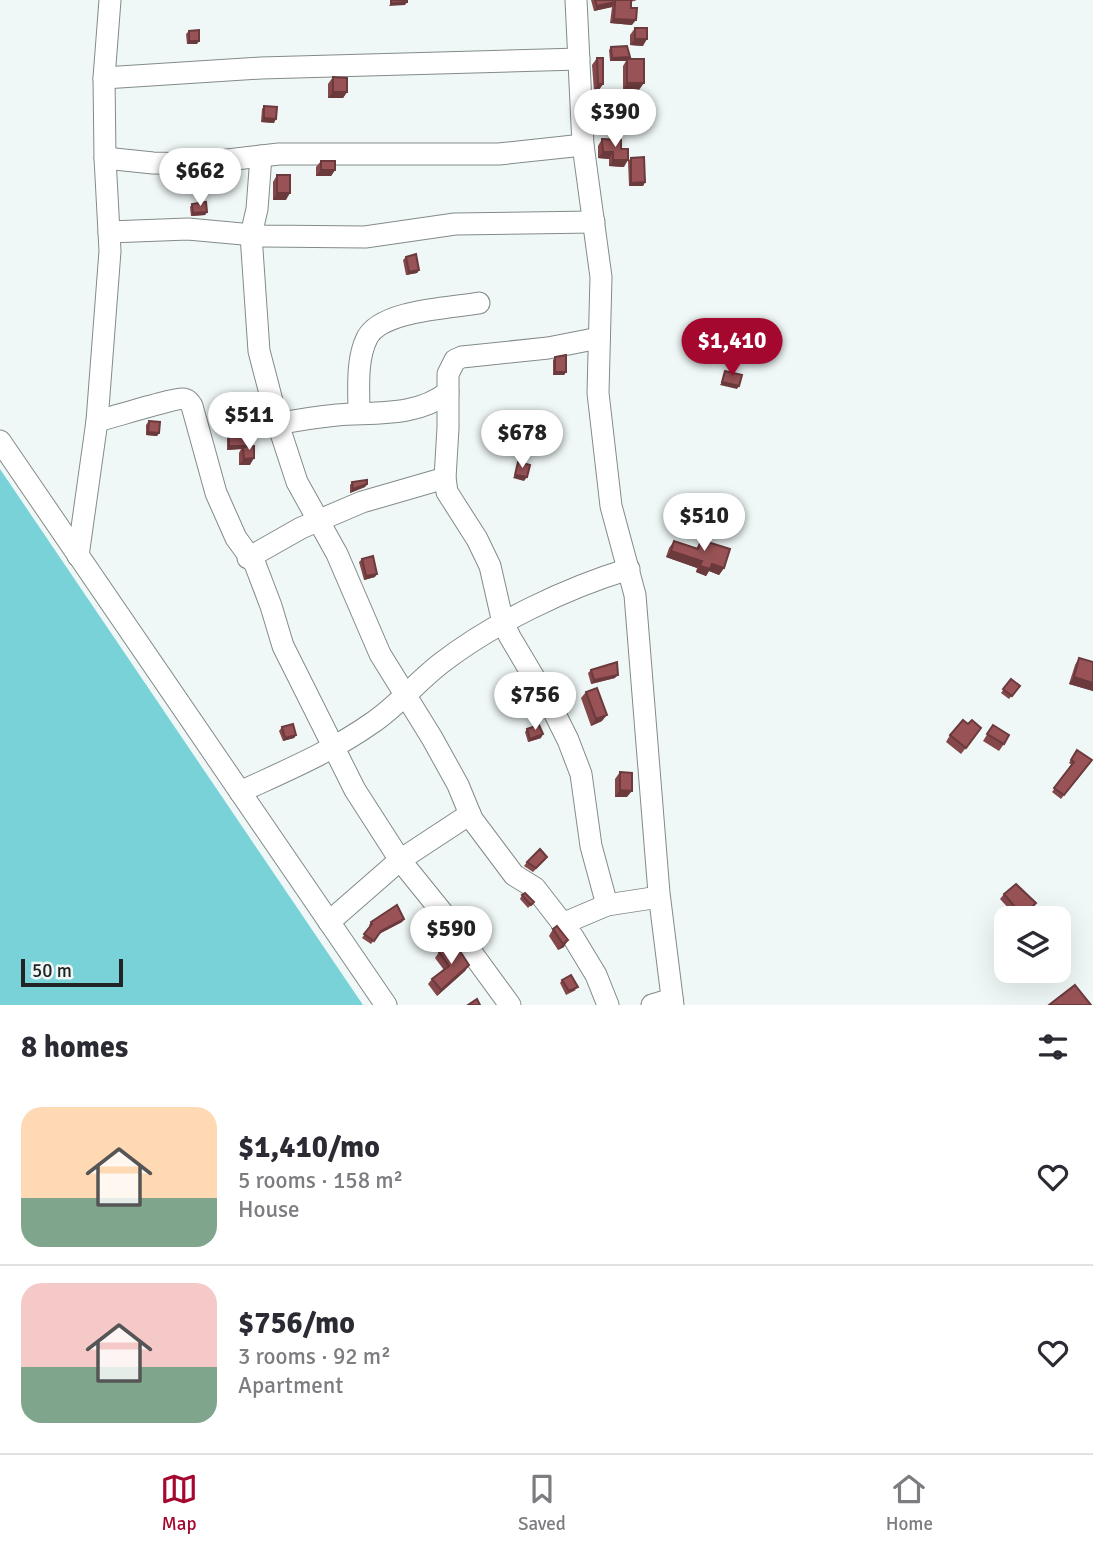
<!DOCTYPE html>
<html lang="en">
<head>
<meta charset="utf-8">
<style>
	:root { --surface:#fff; --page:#f7f7f7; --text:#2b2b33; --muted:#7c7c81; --line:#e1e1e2; --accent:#a5082f }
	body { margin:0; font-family:Signika,sans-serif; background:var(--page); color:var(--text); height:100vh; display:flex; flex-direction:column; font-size:26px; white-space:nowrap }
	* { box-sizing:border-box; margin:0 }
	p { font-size:23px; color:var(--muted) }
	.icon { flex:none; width:38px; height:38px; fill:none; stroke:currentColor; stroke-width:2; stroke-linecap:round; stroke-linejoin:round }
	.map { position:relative; height:1005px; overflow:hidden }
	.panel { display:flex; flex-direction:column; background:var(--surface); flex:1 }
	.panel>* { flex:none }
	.tools { position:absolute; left:994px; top:906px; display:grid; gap:14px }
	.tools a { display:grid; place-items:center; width:77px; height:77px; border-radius:14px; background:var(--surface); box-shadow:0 7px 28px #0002; font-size:35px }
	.scale { position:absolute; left:21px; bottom:18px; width:102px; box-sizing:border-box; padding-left:7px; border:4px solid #212424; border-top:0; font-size:19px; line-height:24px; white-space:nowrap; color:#212424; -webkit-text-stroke:5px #eff7f7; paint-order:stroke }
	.price { position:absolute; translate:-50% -60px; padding:0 16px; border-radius:24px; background:#fff; color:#222; font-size:23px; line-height:46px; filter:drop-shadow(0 2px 4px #0008) }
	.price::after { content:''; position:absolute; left:50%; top:42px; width:21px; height:16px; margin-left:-10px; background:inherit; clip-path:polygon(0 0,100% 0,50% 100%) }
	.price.on { background:var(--accent); color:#fff }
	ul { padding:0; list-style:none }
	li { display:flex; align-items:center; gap:21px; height:175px; padding:0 21px }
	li+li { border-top:2px solid var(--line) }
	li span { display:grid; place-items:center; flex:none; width:196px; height:140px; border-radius:21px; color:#555 }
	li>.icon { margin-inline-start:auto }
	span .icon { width:84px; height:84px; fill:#fffc; stroke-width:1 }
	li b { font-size:30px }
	h2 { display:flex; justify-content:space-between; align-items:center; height:84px; padding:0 21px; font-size:30px }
	.menu { display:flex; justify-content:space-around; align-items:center; height:98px; border-top:2px solid var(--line); background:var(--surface); font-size:19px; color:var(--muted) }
	.menu a { display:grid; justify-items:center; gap:4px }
	.menu .on { color:var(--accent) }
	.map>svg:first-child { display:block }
	.green { fill:#7ad2d9 }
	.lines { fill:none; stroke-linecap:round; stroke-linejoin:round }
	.minor-casing { stroke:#838a8a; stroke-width:23 }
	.minor { stroke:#fff; stroke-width:21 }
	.wall { fill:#84474a }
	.shaded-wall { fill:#6b3a3c }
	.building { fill:#995356; stroke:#6b3a3c; stroke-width:2 }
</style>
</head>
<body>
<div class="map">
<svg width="1093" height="1005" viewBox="0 0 1093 1005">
	<rect width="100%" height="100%" fill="#eff7f7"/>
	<!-- green -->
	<path class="green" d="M0,469L363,1005H0Z"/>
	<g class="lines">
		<defs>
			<g id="minor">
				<path d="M576,0L583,145L601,277L598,393L611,506L635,595L659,893L673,1005"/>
				<path d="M104,78L261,68L579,59"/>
				<path d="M261,156L257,209L251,235L259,351L278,424L297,482L337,554L380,654L432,738L458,785L472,819L514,875L535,888L573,937L596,975L608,1005"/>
				<path d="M105,158L153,163L193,164L279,154H499L583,145"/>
				<path d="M109,232L188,229L264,236L365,237L455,224L594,222"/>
				<path d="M599,338L548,348L462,357L455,360L448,374V428L445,478L447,492L477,539L490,566L503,623L510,637L551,706L568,740L581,774L591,846L607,905"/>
				<path d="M359,413C359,390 356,360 367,338C381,310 451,308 479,303"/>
				<path d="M97,421C110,418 177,397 184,399C189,400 189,402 192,406L216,493L236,538L255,564L271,606L283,646L355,790L400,860L442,912L510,1005"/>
				<path d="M278,424C297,420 317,417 337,415C375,412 417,417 448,392"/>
				<path d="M0,441L386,1005"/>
				<path d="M78,556L97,421L110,251L105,158L104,78L110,0"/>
				<path d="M248,558L301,528L362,502L445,478"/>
				<path d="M240,792C285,771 331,752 372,723C397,706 416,683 440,664C493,623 566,588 629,569"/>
				<path d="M329,922L400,860L470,814"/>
				<path d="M562,924L607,905L659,897"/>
				<path d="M652,1005L672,999"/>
			</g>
		</defs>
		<!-- minor casing -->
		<use href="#minor" class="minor-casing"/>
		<!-- minor -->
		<use href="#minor" class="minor"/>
	</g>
	<!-- wall -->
	<g class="wall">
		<path d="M591,0H637L631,2L632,25L610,23L612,7L594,11Z"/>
		<path d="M635,28L643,46L630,45V35Z"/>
		<path d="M189,31L197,44H187L186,34Z"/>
		<path d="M611,47L628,59L639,90H623V66L626,61H610L609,50Z"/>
		<path d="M597,58L603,84L598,91H594L592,65Z"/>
		<path d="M333,77L347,92L343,98H328V84Z"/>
		<path d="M264,106L274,123L261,122L262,109Z"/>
		<path d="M602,139L621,149L624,167L609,166V159L598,158V146Z"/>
		<path d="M631,158L645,182L643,186H629L628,161Z"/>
		<path d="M321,161L335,170L331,176H316V167Z"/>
		<path d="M277,175L286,200H273V182Z"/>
		<path d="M192,204L207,212L205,215L191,216L190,207Z"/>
		<path d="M406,257L419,270L417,273L406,275L403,260Z"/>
		<path d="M555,357L566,372L564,375H553V360Z"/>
		<path d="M149,421L159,433L157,436L146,435V425Z"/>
		<path d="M234,424L250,465H239V453L241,449L227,450V431Z"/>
		<path d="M352,482L367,484L365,487L350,493V485Z"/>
		<path d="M701,540L724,568L719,575L709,571L706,576L696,572L697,568L666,557L669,548L674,541L696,549Z"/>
		<path d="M362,559L375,577L364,580L359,562Z"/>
		<path d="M1079,658L1093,662V691L1069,684L1075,665Z"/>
		<path d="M591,670L615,678L591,684L588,673Z"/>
		<path d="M1011,679L1020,686L1009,699L1001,693Z"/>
		<path d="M586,692L602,721L591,726L581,698Z"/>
		<path d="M993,725L1004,744L999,751L983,741Z"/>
		<path d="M282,727L296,735L294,738L283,741L279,731Z"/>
		<path d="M527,729L541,738L528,742L525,732Z"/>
		<path d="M977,734L961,754L946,742L950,735Z"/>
		<path d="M1077,750L1092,760L1061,799L1052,792L1072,765L1069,763Z"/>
		<path d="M620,772L627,797H615V779Z"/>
		<path d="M545,860L533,872L524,866L527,862Z"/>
		<path d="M1004,894L1032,908L1021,919H1006V932L1002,933L998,919L1001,914L1011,911L1000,899Z"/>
		<path d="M522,895L534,902L528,908L520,899Z"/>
		<path d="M404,919L402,922L379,934L371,944L362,938L370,927L369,925L371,922Z"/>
		<path d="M557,926L564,947L558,950L549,936L553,929Z"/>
		<path d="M439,952L469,965L465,971L437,996L428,984L432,979L444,970L435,958Z"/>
		<path d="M562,980L576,990L566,995L560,983Z"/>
	</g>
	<!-- shaded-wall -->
	<g class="shaded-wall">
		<path d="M407,2L405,5L389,6L391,3Z"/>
		<path d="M615,2L612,7L594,11L597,6Z"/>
		<path d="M614,19L636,20L632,25L610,23Z"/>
		<path d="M635,39H647L643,46L630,45Z"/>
		<path d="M189,41H199L197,44H187Z"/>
		<path d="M630,57L627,61H610L612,58Z"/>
		<path d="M627,83H644L639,90H623Z"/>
		<path d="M598,84H603L598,91H594Z"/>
		<path d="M333,92H347L343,98H328Z"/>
		<path d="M264,118L276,119L274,123L261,122Z"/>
		<path d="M603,152H613L609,159L598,158Z"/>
		<path d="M613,160H628L624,167L609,166Z"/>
		<path d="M321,170H335L331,176H316Z"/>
		<path d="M645,182L643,186H629L631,183Z"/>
		<path d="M277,193H290L286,200H273Z"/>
		<path d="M207,212L205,215L191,216L193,213Z"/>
		<path d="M419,270L417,273L406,275L409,272Z"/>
		<path d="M555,372H566L564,375H553Z"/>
		<path d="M722,382L739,386L737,389L720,385Z"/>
		<path d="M148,432L159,433L157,436L146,435Z"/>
		<path d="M229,446H251L243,447L241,449L227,450Z"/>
		<path d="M254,458L250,465H239L244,459Z"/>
		<path d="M515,475L527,477L524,481L513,478Z"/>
		<path d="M367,484L365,487L350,493L353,489Z"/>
		<path d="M671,551L702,561L697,568L666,557Z"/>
		<path d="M712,564L724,568L719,575L709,571L706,576L696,572L700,566Z"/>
		<path d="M377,574L375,577L364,580L366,576Z"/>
		<path d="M618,675L615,678L591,684L594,680Z"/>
		<path d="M1074,677L1093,683V691L1069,684Z"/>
		<path d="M607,715L602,721L591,726L596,719Z"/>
		<path d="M543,734L541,738L528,742L530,739Z"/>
		<path d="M296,735L294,738L283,741L285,738Z"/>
		<path d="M620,790L632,791L627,797H615Z"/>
		<path d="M404,919L402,922L379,934L381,931Z"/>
		<path d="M568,940L564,947L558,950L563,944Z"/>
		<path d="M469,965L465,971L437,996L441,990Z"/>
	</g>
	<!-- building -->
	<g class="building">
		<path d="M391,0H407V2L391,3Z"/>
		<path d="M595,0H631V8H637L636,20L614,19L615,2L597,6Z"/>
		<rect x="635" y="28" width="12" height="11"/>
		<path d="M199,30V41H189V31Z"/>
		<path d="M627,46L630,57L612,58L611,47Z"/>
		<path d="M597,58H603V84H598Z"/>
		<rect x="627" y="59" width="17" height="24"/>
		<path d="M333,77L347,78V92H333Z"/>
		<path d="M264,106L277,107L276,119L264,118Z"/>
		<path d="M602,139L621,140V149H628V160H613V152H603Z"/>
		<path d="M644,157L645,182L631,183V158Z"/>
		<rect x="321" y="161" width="14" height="9"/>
		<rect x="277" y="175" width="13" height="18"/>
		<path d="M206,202L207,212L193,213L192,204Z"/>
		<path d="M416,254L419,270L409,272L406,257Z"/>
		<path d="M566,355V372H555V357Z"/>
		<path d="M725,371L742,375L739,386L722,382Z"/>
		<path d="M149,421L160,422L159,433L148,432Z"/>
		<path d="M250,423L251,446H229V428L234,426V424Z"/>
		<path d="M254,446V458L244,459L243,447Z"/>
		<path d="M518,462L530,465L527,477L515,475Z"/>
		<path d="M367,480V484L353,489L352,482Z"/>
		<path d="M701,540L730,549L724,568L712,564L710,569L700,566L702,561L671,551L674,541L698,549Z"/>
		<path d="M373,556L377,574L366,576L362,559Z"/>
		<path d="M1079,658L1093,662V683L1074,677Z"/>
		<path d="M617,662L618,675L594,680L591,670Z"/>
		<path d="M1011,679L1020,686L1012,696L1003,689Z"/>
		<path d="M597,688L607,715L596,719L586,692Z"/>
		<path d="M963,720L968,724L972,720L981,728L966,748L950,735Z"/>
		<path d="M293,724L296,735L285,738L282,727Z"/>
		<path d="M539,725L543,734L530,739L527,729Z"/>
		<path d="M993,725L1009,735L1004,744L987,734Z"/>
		<path d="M1077,750L1092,760L1064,795L1054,788L1074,762L1071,760Z"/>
		<path d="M620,772L632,773V791L620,790Z"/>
		<path d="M540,849L547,857L536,868L527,862Z"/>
		<path d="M1016,884L1036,903L1020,919H1006V928L1001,914L1017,909L1004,894Z"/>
		<path d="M525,893L534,902L531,905L522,895Z"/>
		<path d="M397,905L404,919L381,931L374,941L364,934L372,924L371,922Z"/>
		<path d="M557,926L568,940L563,944L553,929Z"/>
		<path d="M454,942L469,965L441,990L432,979L449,966L439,952Z"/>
		<path d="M571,975L578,987L569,991L562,980Z"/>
		<path d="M1075,985L1091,1005H1049Z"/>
		<path d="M477,999L480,1005H468Z"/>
	</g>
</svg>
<div class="tools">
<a><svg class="icon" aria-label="layers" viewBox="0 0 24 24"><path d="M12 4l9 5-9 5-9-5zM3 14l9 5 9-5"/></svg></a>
</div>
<div class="scale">50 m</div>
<b class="price" style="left:615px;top:149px">$390</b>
<b class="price" style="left:200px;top:208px">$662</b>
<b class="price on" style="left:732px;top:378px">$1,410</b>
<b class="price" style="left:249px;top:452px">$511</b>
<b class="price" style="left:522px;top:470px">$678</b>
<b class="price" style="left:704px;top:553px">$510</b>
<b class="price" style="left:535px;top:732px">$756</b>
<b class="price" style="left:451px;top:966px">$590</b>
</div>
<section class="panel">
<h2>8 homes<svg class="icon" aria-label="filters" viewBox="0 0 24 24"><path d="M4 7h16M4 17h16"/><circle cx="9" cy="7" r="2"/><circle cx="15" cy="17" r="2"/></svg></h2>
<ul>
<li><span style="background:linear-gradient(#ffd9b3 65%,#7fa58c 0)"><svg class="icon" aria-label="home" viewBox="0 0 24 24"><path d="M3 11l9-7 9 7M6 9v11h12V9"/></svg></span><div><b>$1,410/mo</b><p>5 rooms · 158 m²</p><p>House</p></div><svg class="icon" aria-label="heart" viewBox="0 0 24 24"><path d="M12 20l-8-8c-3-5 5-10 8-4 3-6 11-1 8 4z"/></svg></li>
<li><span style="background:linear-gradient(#f6c9c9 60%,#7fa58c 0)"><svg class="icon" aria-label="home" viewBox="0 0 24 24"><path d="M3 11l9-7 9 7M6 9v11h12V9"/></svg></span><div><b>$756/mo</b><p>3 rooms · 92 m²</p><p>Apartment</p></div><svg class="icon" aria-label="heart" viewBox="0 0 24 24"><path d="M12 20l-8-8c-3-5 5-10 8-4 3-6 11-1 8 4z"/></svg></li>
</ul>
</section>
<nav class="menu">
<a class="on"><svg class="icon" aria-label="map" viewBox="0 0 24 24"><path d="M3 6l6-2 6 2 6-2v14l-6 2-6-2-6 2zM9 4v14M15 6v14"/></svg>Map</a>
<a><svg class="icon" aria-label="saved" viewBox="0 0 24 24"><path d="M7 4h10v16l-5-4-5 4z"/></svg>Saved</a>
<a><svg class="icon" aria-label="home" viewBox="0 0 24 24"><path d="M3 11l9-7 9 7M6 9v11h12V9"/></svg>Home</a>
</nav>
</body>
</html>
